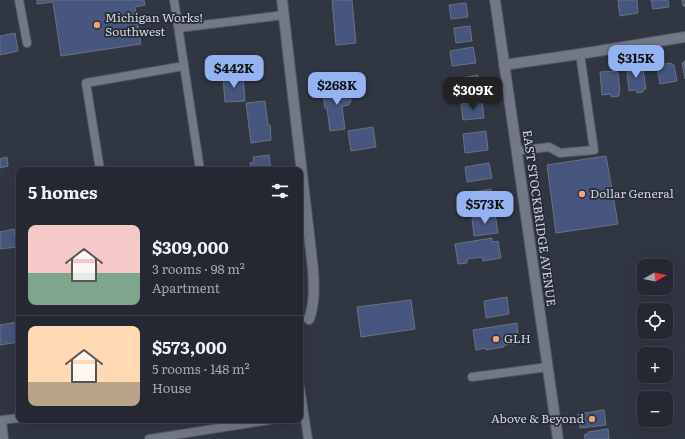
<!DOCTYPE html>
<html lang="en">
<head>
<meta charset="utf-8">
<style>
	:root { --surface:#252832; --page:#2d303a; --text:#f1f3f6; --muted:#a3a6ac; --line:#42444d; --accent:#95b2f1 }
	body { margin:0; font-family:Literata,serif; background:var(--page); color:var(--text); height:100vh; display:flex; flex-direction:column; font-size:15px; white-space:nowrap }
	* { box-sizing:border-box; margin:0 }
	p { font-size:13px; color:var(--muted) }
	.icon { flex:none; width:22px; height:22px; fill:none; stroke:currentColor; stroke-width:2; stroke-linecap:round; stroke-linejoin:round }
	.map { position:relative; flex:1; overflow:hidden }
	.side { position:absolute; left:16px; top:167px; width:287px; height:256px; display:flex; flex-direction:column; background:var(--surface); border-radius:8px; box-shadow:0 4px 16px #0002,0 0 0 1px var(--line) }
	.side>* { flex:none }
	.needle { width:26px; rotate:81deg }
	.fabs { position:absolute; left:637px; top:259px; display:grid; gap:8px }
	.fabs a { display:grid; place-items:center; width:36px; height:36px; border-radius:8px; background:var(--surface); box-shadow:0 4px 16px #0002,0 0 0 1px var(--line); font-size:20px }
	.price { position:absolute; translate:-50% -34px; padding:0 9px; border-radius:8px; background:var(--accent); color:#111; font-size:13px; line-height:26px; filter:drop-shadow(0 1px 2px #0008) }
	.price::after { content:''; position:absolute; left:50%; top:24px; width:12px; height:9px; margin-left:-6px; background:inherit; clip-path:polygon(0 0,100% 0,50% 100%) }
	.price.active { background:#222; color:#fff }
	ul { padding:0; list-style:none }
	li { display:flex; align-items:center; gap:12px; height:100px; padding:0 12px }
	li+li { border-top:1px solid var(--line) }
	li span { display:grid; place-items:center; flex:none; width:112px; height:80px; border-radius:8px; color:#555 }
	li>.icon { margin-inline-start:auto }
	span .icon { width:48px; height:48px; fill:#fffc; stroke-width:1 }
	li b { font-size:17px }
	h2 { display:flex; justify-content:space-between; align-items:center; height:48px; padding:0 12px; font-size:17px }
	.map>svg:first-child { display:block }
	.building { fill:#47567e; stroke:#6b7180 }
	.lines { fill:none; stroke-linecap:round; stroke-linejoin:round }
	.lane-casing { stroke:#50555f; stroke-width:10 }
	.street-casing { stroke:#50555f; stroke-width:12 }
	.lane { stroke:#727887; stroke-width:8 }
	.street { stroke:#727887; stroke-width:10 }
	.poi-dot { fill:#f0a279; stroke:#272c39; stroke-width:1.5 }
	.labels { text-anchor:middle; stroke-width:3.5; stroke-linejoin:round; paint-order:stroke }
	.poi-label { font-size:12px; fill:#d0d4dc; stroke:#272c39; text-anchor:start }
	.street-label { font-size:12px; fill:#d0d4dc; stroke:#272c39 }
</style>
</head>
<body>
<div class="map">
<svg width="685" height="439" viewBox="0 0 685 439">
	<rect width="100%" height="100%" fill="#313643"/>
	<!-- building -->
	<g class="building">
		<path d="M37,0H144L145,5L135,7L141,44L61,56L53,2L37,4Z"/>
		<path d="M332,0H352L356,43L336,45Z"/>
		<path d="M618,0H637L638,13L620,16Z"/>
		<path d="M651,0H668L669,7L653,9Z"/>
		<path d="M682,0H685V6H683Z"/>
		<path d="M466,3L468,17L451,19L449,5Z"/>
		<path d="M470,26L472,41L456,43L454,28Z"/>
		<path d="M15,33L18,51L0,55V36Z"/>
		<path d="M473,47L476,63L452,66L450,51Z"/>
		<path d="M684,61H685V79L682,63H684Z"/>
		<path d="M671,63L672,65H674L677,81L660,84L657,67H659V65Z"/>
		<path d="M642,66V69H643L646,89H643V92L637,93L636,90L629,91L627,72H628L627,68Z"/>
		<path d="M616,71V73H618L620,92L619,93V96L611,97L610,94L602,95L600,72Z"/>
		<path d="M243,75L245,101L225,102L223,77Z"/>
		<path d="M478,75L480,88L462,91V88H457L456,79Z"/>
		<path d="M340,86V87L349,86L351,102H349V105L342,106L345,129L330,131L327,108H325L323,92L330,91L329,88Z"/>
		<path d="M265,101L268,125H270L271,140L251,143L246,103Z"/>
		<path d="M482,101L484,118L463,120L461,104Z"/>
		<path d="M373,127L376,147L351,151L348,131Z"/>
		<path d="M486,131L488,150L465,153L463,134Z"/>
		<path d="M269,155L271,170H252L250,163L254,162L253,157Z"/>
		<path d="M606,156L618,224L556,233L547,165Z"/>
		<path d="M7,157L8,166L0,168V159Z"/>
		<path d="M489,163L492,178L467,182L465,167Z"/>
		<path d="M491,189L494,208L471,211L468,193Z"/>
		<path d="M495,214L498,233L474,236L472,218Z"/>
		<path d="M14,229L17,247L0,249V232Z"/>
		<path d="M492,238V242L498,241L501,258L483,261L482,257L467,259V263L458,264L455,244Z"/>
		<path d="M507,297L509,314L486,318L484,301Z"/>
		<path d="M411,300L415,329L361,337L357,307Z"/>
		<path d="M17,322L19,331V342L0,345V325Z"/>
		<path d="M517,323L518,335H516L517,344L504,345V347L486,350V348L476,350L473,330Z"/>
		<path d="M604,410L606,425L580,428L578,414Z"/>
		<path d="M608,429L609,439H585L584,435L588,434V432Z"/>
	</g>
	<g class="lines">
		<defs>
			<g id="lane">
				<path d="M19,0L27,43"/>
				<path d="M174,0L200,170"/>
				<path d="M179,28L284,15"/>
				<path d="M517,151L549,147L560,153L594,150L580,54"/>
				<path d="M100,170L86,83L184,66"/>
				<path d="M472,377L548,367"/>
				<path d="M300,387L308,439"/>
				<path d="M4,439L2,420L19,418"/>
				<path d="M149,439L270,420"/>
			</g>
			<g id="street">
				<path d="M282,0L313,269C314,287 315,302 309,319"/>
				<path d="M495,0L558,439"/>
				<path d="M504,65L580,54L685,37"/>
			</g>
		</defs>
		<!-- lane casing -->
		<use href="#lane" class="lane-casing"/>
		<!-- street casing -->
		<use href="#street" class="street-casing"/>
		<!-- lane -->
		<use href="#lane" class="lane"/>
		<!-- street -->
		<use href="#street" class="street"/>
	</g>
	<!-- markers -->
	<g class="poi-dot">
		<circle cx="97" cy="25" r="4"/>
		<circle cx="582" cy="194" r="4"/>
		<circle cx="496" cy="339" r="4"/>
		<circle cx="592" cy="419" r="4"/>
	</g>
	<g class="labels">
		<!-- poi labels -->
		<g class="poi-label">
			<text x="105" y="22">Michigan Works!<tspan x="105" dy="14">Southwest</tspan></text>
			<text x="590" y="198">Dollar General</text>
			<text x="504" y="343">GLH</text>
			<text x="584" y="423" text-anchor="end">Above &amp; Beyond</text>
		</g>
		<!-- street labels -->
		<g class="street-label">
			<text transform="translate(539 218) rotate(82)" y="4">EAST STOCKBRIDGE AVENUE</text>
		</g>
	</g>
</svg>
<div class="fabs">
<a><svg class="needle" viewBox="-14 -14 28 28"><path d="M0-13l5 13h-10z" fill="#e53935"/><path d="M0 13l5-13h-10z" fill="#a3a6ac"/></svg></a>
<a><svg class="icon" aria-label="locate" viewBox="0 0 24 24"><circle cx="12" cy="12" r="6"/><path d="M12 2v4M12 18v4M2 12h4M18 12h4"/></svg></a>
<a>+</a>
<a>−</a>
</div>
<b class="price" style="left:636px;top:79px">$315K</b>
<b class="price" style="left:234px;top:89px">$442K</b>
<b class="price" style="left:337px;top:106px">$268K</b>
<b class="price active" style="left:473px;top:111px">$309K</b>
<b class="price" style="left:485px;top:225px">$573K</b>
<section class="side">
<h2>5 homes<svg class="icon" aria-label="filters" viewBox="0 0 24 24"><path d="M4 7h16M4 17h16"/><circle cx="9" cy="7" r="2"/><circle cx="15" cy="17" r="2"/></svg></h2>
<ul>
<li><span style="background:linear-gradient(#f6c9c9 60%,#7fa58c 0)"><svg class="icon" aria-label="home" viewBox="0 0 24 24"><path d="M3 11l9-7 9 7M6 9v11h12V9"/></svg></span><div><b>$309,000</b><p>3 rooms · 98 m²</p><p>Apartment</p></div></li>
<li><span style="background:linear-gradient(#ffd9b3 70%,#b9a48a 0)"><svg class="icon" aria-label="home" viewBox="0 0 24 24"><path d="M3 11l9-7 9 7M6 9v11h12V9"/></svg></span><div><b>$573,000</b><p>5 rooms · 148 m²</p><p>House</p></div></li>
</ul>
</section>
</div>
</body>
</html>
